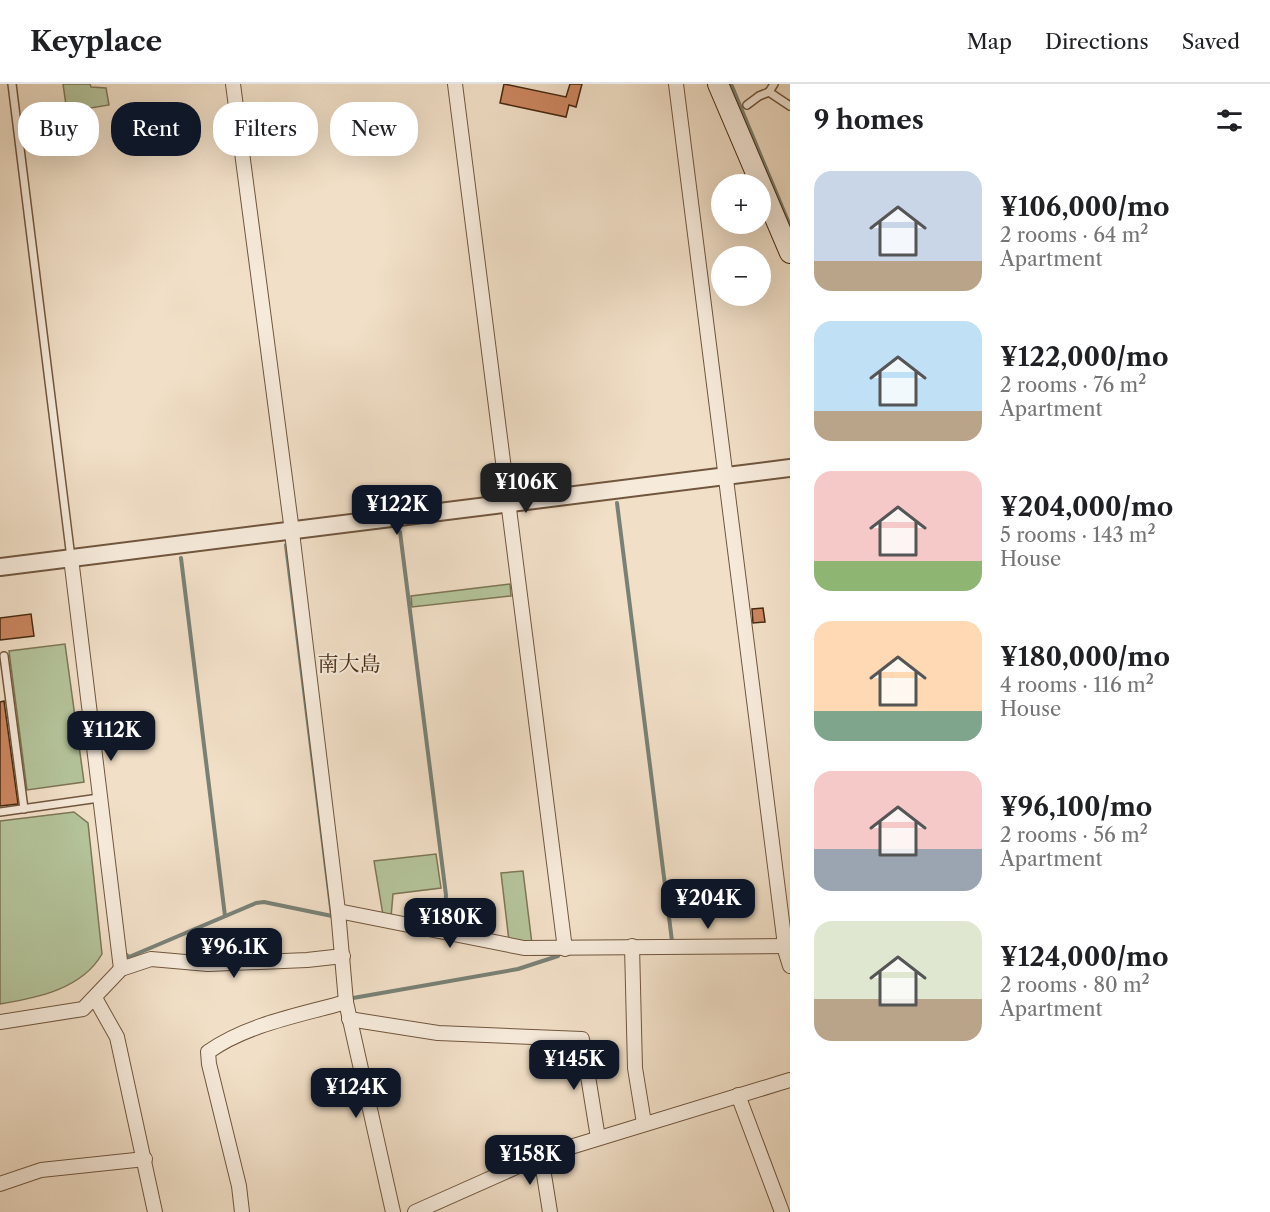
<!DOCTYPE html>
<html lang="en">
<head>
<meta charset="utf-8">
<style>
	:root { --surface:#fff; --page:#f2f2f2; --text:#202124; --muted:#757577; --line:#e0e0e0; --accent:#111827 }
	body { margin:0; font-family:"Libre Caslon Text","Noto Serif JP",serif; background:var(--page); color:var(--text); height:100vh; display:flex; flex-direction:column; font-size:22px; white-space:nowrap }
	* { box-sizing:border-box; margin:0 }
	p { font-size:20px; color:var(--muted) }
	.icon { flex:none; width:33px; height:33px; fill:none; stroke:currentColor; stroke-width:2; stroke-linecap:round; stroke-linejoin:round }
	.map { position:relative; flex:1; overflow:hidden }
	.panel { display:flex; flex-direction:column; background:var(--surface); width:480px }
	.panel>* { flex:none }
	.guide { position:absolute; left:18px; top:18px; width:570px; height:54px; display:flex; gap:12px }
	.tools { position:absolute; left:711px; top:90px; display:grid; gap:12px }
	.tools a { display:grid; place-items:center; width:60px; height:60px; border-radius:50%; background:var(--surface); box-shadow:0 6px 24px #0002; font-size:30px }
	.price { position:absolute; translate:-50% -51px; padding:0 14px; border-radius:12px; background:var(--accent); color:#fff; font-size:20px; line-height:39px; filter:drop-shadow(0 2px 3px #0008) }
	.price::after { content:''; position:absolute; left:50%; top:36px; width:18px; height:14px; margin-left:-9px; background:inherit; clip-path:polygon(0 0,100% 0,50% 100%) }
	.price.current { background:#222; color:#fff }
	ul { padding:0; list-style:none }
	li { display:flex; align-items:center; gap:18px; height:150px; padding:0 24px }
	li span { display:grid; place-items:center; flex:none; width:168px; height:120px; border-radius:18px; color:#555 }
	li>.icon { margin-inline-start:auto }
	span .icon { width:72px; height:72px; fill:#fffc; stroke-width:1 }
	li b { font-size:26px }
	h2 { display:flex; justify-content:space-between; align-items:center; height:72px; padding:0 24px; font-size:26px }
	.chip { padding:0 21px; border-radius:24px; background:var(--surface); box-shadow:0 6px 24px #0002; font-size:21px; line-height:54px }
	.chip.current { background:var(--accent); color:#fff }
	header { display:flex; align-items:center; gap:36px; box-sizing:border-box; height:84px; padding:0 30px; background:var(--surface); border-bottom:2px solid var(--line) }
	header strong { font-size:28px }
	nav { display:flex; gap:33px; margin-inline-start:auto; font-size:21px }
	main { display:flex; flex:1; min-height:0 }
	.map>svg:first-child { display:block }
	.green { fill:#b4c39a; stroke:#7d7654; stroke-width:1.5 }
	.lines { fill:none; stroke-linecap:round; stroke-linejoin:round }
	.stream { stroke:#798176; stroke-width:4 }
	.building { fill:#cb8660; stroke:#46290f; stroke-width:1.5 }
	.service-casing { stroke:#71563d; stroke-width:10 }
	.minor-casing { stroke:#71563d; stroke-width:16 }
	.tertiary-casing { stroke:#71563d; stroke-width:20 }
	.secondary-casing { stroke:#46290f; stroke-width:22 }
	.service { stroke:#f6eadb; stroke-width:7 }
	.minor { stroke:#f6eadb; stroke-width:14 }
	.tertiary { stroke:#f6eadb; stroke-width:16 }
	.secondary { stroke:#f6eadb; stroke-width:20 }
	.labels { text-anchor:middle; stroke-width:4.5; stroke-linejoin:round; paint-order:stroke }
	.quarter-label { font-size:21px; fill:#46290f; stroke:#f6eadb }
</style>
</head>
<body>
<header>
<strong>Keyplace</strong>
<nav><a>Map</a><a>Directions</a><a>Saved</a></nav>
</header>
<main>
<div class="map">
<svg width="790" height="1128" viewBox="0 0 790 1128">
	<rect width="100%" height="100%" fill="#f1dfc7"/>
	<filter id="stains"><feTurbulence type="fractalNoise" baseFrequency=".00333" numOctaves="4"/><feColorMatrix values="0 0 0 0 .2 0 0 0 0 .09 0 0 0 0 .02 0 0 0 .5 -.17"/></filter>
	<radialGradient id="worn" r=".72"><stop offset=".6" stop-color="#630" stop-opacity="0"/><stop offset="1" stop-color="#630" stop-opacity=".3"/></radialGradient>
	<!-- green -->
	<g class="green">
		<path d="M63,0H90L91,3L106,4L109,21L67,28Z"/>
		<path d="M510,500L511,512L412,523L411,512Z"/>
		<path d="M65,560L84,698L27,706L9,567Z"/>
		<path d="M74,728L88,739L102,870C82,905 37,914 0,920V737Z"/>
		<path d="M436,770L441,804L393,810L391,833L383,831L374,777Z"/>
		<path d="M523,787L532,860L509,857L501,789Z"/>
	</g>
	<g class="lines">
		<!-- stream -->
		<g class="stream">
			<path d="M731,0L790,142"/>
			<path d="M617,419L672,857"/>
			<path d="M400,448L446,811L444,843"/>
			<path d="M181,474L225,832"/>
			<path d="M123,868L129,873L256,819L264,818L332,832L286,461"/>
			<path d="M532,870H560"/>
			<path d="M353,914L518,885L558,872"/>
		</g>
	</g>
	<!-- building -->
	<g class="building">
		<path d="M504,0L566,13L570,0H582L576,23L569,21L566,33L500,19Z"/>
		<path d="M763,524L765,538L753,539L752,525Z"/>
		<path d="M31,530L34,552L0,556V534Z"/>
		<path d="M4,617L18,720L0,722V618Z"/>
	</g>
	<g class="lines">
		<defs>
			<g id="service">
				<path d="M12,0L71,474"/>
				<path d="M774,0L769,8L790,22"/>
				<path d="M747,21L759,12L769,8"/>
				<path d="M4,572L24,725"/>
				<path d="M0,728L99,714"/>
			</g>
			<g id="minor">
				<path d="M233,0L291,440L338,827L346,918L393,1128"/>
				<path d="M455,0L565,865"/>
				<path d="M676,0L786,869L790,882"/>
				<path d="M71,474L121,885"/>
				<path d="M338,827L524,864L790,862"/>
				<path d="M632,862L635,984L644,1039"/>
				<path d="M95,914L117,953L155,1128"/>
				<path d="M349,935L438,949L582,955L598,1054"/>
				<path d="M0,938L83,925L121,885L151,875L208,880L307,876L343,872"/>
				<path d="M738,1011L782,1128"/>
				<path d="M541,1072L550,1128"/>
				<path d="M0,1100L41,1086L145,1075"/>
				<path d="M242,1128L239,1102L209,980L208,968C247,940 301,931 346,918"/>
				<path d="M415,1128L541,1072L790,996"/>
			</g>
			<path id="tertiary" d="M0,483L790,384"/>
			<path id="secondary" d="M718,0L790,169"/>
		</defs>
		<!-- service casing -->
		<use href="#service" class="service-casing"/>
		<!-- minor casing -->
		<use href="#minor" class="minor-casing"/>
		<!-- tertiary casing -->
		<use href="#tertiary" class="tertiary-casing"/>
		<!-- secondary casing -->
		<use href="#secondary" class="secondary-casing"/>
		<!-- service -->
		<use href="#service" class="service"/>
		<!-- minor -->
		<use href="#minor" class="minor"/>
		<!-- tertiary -->
		<use href="#tertiary" class="tertiary"/>
		<!-- secondary -->
		<use href="#secondary" class="secondary"/>
	</g>
	<g class="labels">
		<!-- quarter labels -->
		<g class="quarter-label">
			<text x="349" y="587">南大島</text>
		</g>
	</g>
	<rect width="100%" height="100%" filter="url(#stains)"/>
	<rect width="100%" height="100%" fill="url(#worn)"/>
</svg>
<div class="tools">
<a>+</a>
<a>−</a>
</div>
<b class="price current" style="left:526px;top:430px">¥106K</b>
<b class="price" style="left:397px;top:452px">¥122K</b>
<b class="price" style="left:111px;top:678px">¥112K</b>
<b class="price" style="left:708px;top:846px">¥204K</b>
<b class="price" style="left:450px;top:865px">¥180K</b>
<b class="price" style="left:234px;top:895px">¥96.1K</b>
<b class="price" style="left:574px;top:1007px">¥145K</b>
<b class="price" style="left:356px;top:1035px">¥124K</b>
<b class="price" style="left:530px;top:1102px">¥158K</b>
<div class="guide">
<a class="chip">Buy</a>
<a class="chip current">Rent</a>
<a class="chip">Filters</a>
<a class="chip">New</a>
</div>
</div>
<section class="panel">
<h2>9 homes<svg class="icon" aria-label="filters" viewBox="0 0 24 24"><path d="M4 7h16M4 17h16"/><circle cx="9" cy="7" r="2"/><circle cx="15" cy="17" r="2"/></svg></h2>
<ul>
<li><span style="background:linear-gradient(#c9d6e8 75%,#b9a48a 0)"><svg class="icon" aria-label="home" viewBox="0 0 24 24"><path d="M3 11l9-7 9 7M6 9v11h12V9"/></svg></span><div><b>¥106,000/mo</b><p>2 rooms · 64 m²</p><p>Apartment</p></div></li>
<li><span style="background:linear-gradient(#bfe0f5 75%,#b9a48a 0)"><svg class="icon" aria-label="home" viewBox="0 0 24 24"><path d="M3 11l9-7 9 7M6 9v11h12V9"/></svg></span><div><b>¥122,000/mo</b><p>2 rooms · 76 m²</p><p>Apartment</p></div></li>
<li><span style="background:linear-gradient(#f6c9c9 75%,#8fb573 0)"><svg class="icon" aria-label="home" viewBox="0 0 24 24"><path d="M3 11l9-7 9 7M6 9v11h12V9"/></svg></span><div><b>¥204,000/mo</b><p>5 rooms · 143 m²</p><p>House</p></div></li>
<li><span style="background:linear-gradient(#ffd9b3 75%,#7fa58c 0)"><svg class="icon" aria-label="home" viewBox="0 0 24 24"><path d="M3 11l9-7 9 7M6 9v11h12V9"/></svg></span><div><b>¥180,000/mo</b><p>4 rooms · 116 m²</p><p>House</p></div></li>
<li><span style="background:linear-gradient(#f6c9c9 65%,#9aa5b1 0)"><svg class="icon" aria-label="home" viewBox="0 0 24 24"><path d="M3 11l9-7 9 7M6 9v11h12V9"/></svg></span><div><b>¥96,100/mo</b><p>2 rooms · 56 m²</p><p>Apartment</p></div></li>
<li><span style="background:linear-gradient(#dfe7d0 65%,#b9a48a 0)"><svg class="icon" aria-label="home" viewBox="0 0 24 24"><path d="M3 11l9-7 9 7M6 9v11h12V9"/></svg></span><div><b>¥124,000/mo</b><p>2 rooms · 80 m²</p><p>Apartment</p></div></li>
</ul>
</section>
</main>
</body>
</html>
